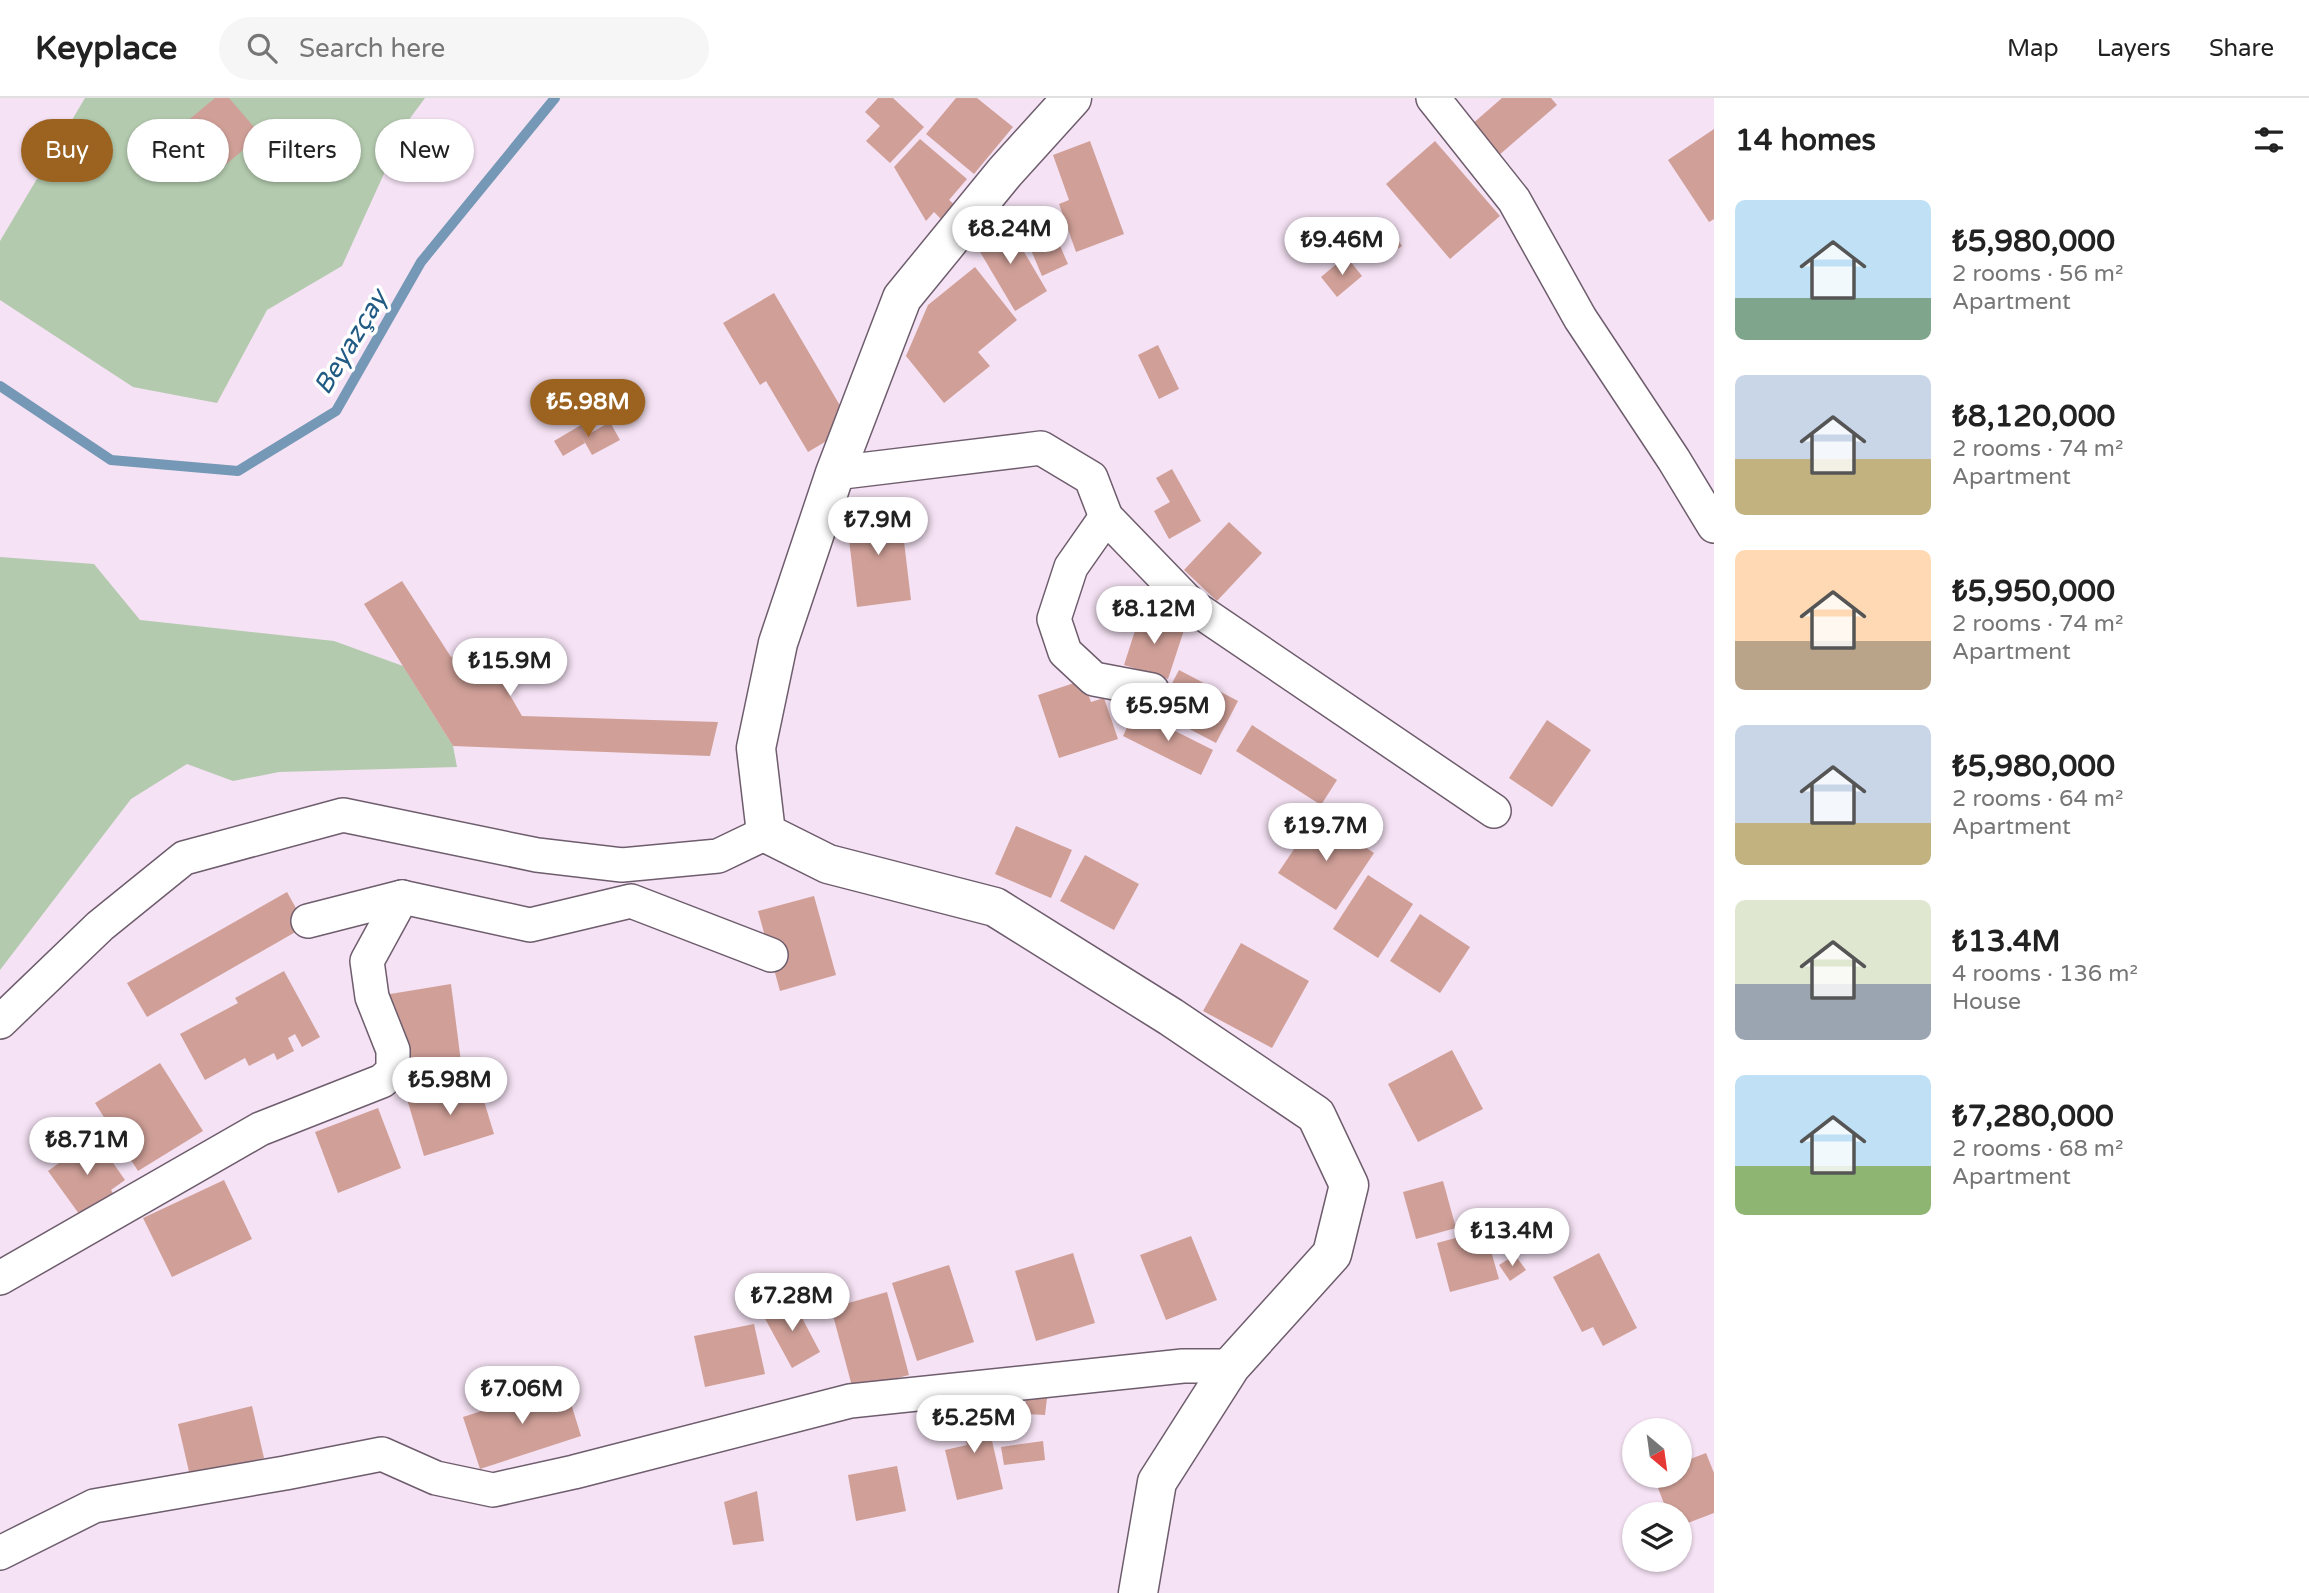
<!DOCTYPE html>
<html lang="en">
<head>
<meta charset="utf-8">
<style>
	:root { --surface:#fff; --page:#f6f6f6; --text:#222; --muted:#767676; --line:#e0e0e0; --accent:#9b631f }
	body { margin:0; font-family:"Varela Round",sans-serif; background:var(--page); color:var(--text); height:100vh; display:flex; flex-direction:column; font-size:26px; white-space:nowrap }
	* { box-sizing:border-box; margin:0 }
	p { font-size:23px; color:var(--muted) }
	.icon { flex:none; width:38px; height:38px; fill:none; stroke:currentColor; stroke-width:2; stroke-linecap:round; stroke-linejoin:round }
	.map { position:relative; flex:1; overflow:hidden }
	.panel { display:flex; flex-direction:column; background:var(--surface); width:595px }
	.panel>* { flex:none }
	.guide { position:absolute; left:21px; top:21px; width:665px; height:63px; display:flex; gap:14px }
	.needle { width:46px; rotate:151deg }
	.controls { position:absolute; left:1622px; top:1320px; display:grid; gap:14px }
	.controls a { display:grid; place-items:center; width:70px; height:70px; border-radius:50%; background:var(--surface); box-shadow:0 2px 5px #0004; font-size:35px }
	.price { position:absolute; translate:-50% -60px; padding:0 16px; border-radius:24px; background:#fff; color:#222; font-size:23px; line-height:46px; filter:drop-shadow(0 2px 4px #0008) }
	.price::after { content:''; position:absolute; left:50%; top:42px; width:21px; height:16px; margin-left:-10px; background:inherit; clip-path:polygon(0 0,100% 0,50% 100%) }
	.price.on { background:var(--accent); color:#fff }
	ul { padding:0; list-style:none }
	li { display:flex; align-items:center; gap:21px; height:175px; padding:0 21px }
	li span { display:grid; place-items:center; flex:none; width:196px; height:140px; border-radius:10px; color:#555 }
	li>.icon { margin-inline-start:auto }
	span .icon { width:84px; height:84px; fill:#fffc; stroke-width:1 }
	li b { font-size:30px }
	h2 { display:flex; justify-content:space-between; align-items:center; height:84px; padding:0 21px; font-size:30px }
	.tag { padding:0 24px; border-radius:32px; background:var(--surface); box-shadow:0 2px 5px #0004; font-size:24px; line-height:63px }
	.tag.on { background:var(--accent); color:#fff }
	header { display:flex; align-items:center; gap:42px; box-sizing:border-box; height:98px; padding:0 35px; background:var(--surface); border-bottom:2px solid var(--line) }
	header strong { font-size:33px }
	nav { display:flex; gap:38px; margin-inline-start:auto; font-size:24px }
	.search { width:490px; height:63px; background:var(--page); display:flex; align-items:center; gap:18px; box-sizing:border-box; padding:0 24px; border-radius:38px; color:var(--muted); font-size:26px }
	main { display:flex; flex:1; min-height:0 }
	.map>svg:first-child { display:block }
	.green { fill:#b3caae }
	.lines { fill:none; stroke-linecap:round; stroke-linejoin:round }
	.stream { stroke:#7498b5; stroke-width:10 }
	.building { fill:#d0a098 }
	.street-casing { stroke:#6e5d6d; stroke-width:36 }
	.secondary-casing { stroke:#6e5d6d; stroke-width:41 }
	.street { stroke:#fff; stroke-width:33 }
	.secondary { stroke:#fff; stroke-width:38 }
	.labels { text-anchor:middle; stroke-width:7; stroke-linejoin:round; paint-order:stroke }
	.water-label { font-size:26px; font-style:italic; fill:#215a83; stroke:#fff }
</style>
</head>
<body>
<header>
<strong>Keyplace</strong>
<div class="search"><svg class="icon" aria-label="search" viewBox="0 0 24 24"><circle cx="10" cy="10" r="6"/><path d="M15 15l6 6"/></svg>Search here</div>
<nav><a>Map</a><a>Layers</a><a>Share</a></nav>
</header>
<main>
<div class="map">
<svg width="1714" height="1495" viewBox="0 0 1714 1495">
	<rect width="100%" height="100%" fill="#f5e2f4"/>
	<!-- green -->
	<g class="green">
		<path d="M85,0H425L408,23L342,168L267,212L217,305L133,289L0,202V143Z"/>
		<path d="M0,459L94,466L140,522L334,543L403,568L453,648L457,669L279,674L233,683L187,666L131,701L0,872Z"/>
	</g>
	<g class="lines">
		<!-- stream -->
		<path class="stream" d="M0,288L111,362L238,373L336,313L421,164L555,0"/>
	</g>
	<!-- building -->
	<g class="building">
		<path d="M215,0H229L261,37L218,73L180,29Z"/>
		<path d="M878,0H893L924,29L890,65L866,43L880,28L865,14Z"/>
		<path d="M956,0H977L1013,29L974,76L926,36Z"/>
		<path d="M1502,0H1551L1557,7L1498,58L1471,27Z"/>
		<path d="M1714,31V121L1709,124L1668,62Z"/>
		<path d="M920,41L967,81L949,102L955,107L942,122L934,114L926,123L894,69Z"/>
		<path d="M1090,43L1124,136L1076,154L1059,106L1069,102L1053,57Z"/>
		<path d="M1435,43L1500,118L1450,161L1386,86Z"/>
		<path d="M1006,123L1047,193L1015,213L973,142Z"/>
		<path d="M1386,124L1402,148L1380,163L1364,138Z"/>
		<path d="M1050,125L1068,166L1042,178L1031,152L1040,148L1033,132Z"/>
		<path d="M1346,158L1362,178L1337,199L1321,179Z"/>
		<path d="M975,169L1017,222L978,254L990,268L944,305L906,258L928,207Z"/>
		<path d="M774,195L852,328L808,354L766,283L760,287L723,225Z"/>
		<path d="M1158,247L1179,291L1159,301L1138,257Z"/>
		<path d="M610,324L620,342L592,357L582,339L585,345L563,358L554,343L581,327L587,337Z"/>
		<path d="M1172,371L1201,423L1169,441L1154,413L1170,404L1156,380Z"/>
		<path d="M900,410L911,502L857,509L846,416Z"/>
		<path d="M1229,424L1262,455L1217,503L1184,472Z"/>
		<path d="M402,483L451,559L480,545L522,618L718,624L710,658L453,648L364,506Z"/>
		<path d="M1141,514L1185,529L1168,581L1124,567Z"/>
		<path d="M1179,572L1238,603L1216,645L1157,614Z"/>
		<path d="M1083,582L1091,604L1104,600L1118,641L1059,660L1038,597Z"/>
		<path d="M1135,613L1213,652L1201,677L1123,638Z"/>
		<path d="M1547,622L1591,652L1552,709L1509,680Z"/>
		<path d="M1252,627L1337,682L1321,707L1236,653Z"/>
		<path d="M1317,717L1374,755L1336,812L1278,775Z"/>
		<path d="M1016,728L1072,752L1051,800L995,776Z"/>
		<path d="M1085,757L1139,786L1114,832L1060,803Z"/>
		<path d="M1368,777L1413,806L1378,860L1333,831Z"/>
		<path d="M287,794L306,828L147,919L127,885Z"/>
		<path d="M814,798L836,877L780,893L758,813Z"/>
		<path d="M1420,816L1470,849L1440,895L1390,863Z"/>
		<path d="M1241,845L1309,883L1272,950L1203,913Z"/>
		<path d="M284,873L320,939L302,949L295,936L288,940L294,953L277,962L274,955L249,968L245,960L205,982L180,936L238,905L235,900Z"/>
		<path d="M451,886L461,964L417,973L384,897Z"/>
		<path d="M1452,952L1483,1011L1418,1044L1388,986Z"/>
		<path d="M160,965L203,1033L138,1073L95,1005Z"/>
		<path d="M477,980L494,1036L424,1058L407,1001Z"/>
		<path d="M378,1010L401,1070L338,1095L315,1034Z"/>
		<path d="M95,1039L125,1082L111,1092L114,1097L82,1120L48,1073Z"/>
		<path d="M224,1082L252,1141L172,1179L143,1120Z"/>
		<path d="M1443,1083L1456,1130L1416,1141L1403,1094Z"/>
		<path d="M1485,1132L1499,1181L1450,1194L1437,1145Z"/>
		<path d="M1191,1138L1217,1202L1166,1222L1140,1157Z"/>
		<path d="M1073,1155L1095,1225L1036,1243L1015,1173Z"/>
		<path d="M1599,1155L1637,1230L1603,1248L1593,1229L1582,1234L1553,1179Z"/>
		<path d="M1515,1157L1526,1172L1510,1183L1499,1167Z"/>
		<path d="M949,1167L974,1244L917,1263L892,1185Z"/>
		<path d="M887,1194L909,1277L853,1292L831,1210Z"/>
		<path d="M792,1201L820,1254L792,1270L763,1217Z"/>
		<path d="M754,1226L765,1276L705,1289L694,1238Z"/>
		<path d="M565,1286L581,1338L480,1371L463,1319Z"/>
		<path d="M982,1299L1003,1391L957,1402L945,1352L967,1347L958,1304Z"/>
		<path d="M1026,1299L1047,1300L1045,1317L1025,1316Z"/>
		<path d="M252,1308L264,1360L190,1378L178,1326Z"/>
		<path d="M1043,1343L1045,1362L1004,1367L1001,1349Z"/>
		<path d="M1706,1355L1714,1375V1415L1680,1428V1416H1668L1653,1377H1680V1365Z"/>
		<path d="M897,1368L906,1413L856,1423L848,1377Z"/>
		<path d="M757,1393L764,1443L733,1447L724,1404Z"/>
	</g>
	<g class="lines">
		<defs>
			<g id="street">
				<path d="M1433,0L1514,102L1580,220L1674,362L1714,428"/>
				<path d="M835,375L1041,350L1091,380L1106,419L1192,508L1494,713"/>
				<path d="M1106,419L1071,469L1054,521L1065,554L1094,581L1152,592"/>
				<path d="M308,823L402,799L530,827L631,803L771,857"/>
				<path d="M0,924L100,828L184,760L343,717L537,757L622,767L718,758L766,735"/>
				<path d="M0,1180L260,1031L382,983L393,973V952L372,899L367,863L402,799"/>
				<path d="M0,1455L94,1408L285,1375L382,1356L436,1380L493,1392L574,1374L850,1303L1183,1268H1231"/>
			</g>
			<path id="secondary" d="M1072,0L1005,74L902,200L835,375L778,545L756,650L766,735L828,766L995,809L1171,919L1316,1017L1349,1087L1332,1156L1231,1268L1157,1384L1138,1495"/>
		</defs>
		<!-- street casing -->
		<use href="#street" class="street-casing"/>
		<!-- secondary casing -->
		<use href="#secondary" class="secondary-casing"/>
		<!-- street -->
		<use href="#street" class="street"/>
		<!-- secondary -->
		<use href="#secondary" class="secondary"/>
	</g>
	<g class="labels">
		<!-- water labels -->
		<g class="water-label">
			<text transform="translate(350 244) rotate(-59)" y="9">Beyazçay</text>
		</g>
	</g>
</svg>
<div class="controls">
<a><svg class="needle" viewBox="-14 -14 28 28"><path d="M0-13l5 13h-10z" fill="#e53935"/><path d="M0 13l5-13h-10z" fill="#767676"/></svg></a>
<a><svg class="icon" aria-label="layers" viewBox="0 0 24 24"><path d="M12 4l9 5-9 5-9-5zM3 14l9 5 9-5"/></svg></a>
</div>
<b class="price" style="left:1010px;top:168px">₺8.24M</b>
<b class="price" style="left:1342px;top:179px">₺9.46M</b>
<b class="price on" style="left:588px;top:341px">₺5.98M</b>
<b class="price" style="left:878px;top:459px">₺7.9M</b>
<b class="price" style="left:1154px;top:548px">₺8.12M</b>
<b class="price" style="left:510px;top:600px">₺15.9M</b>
<b class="price" style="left:1168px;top:645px">₺5.95M</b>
<b class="price" style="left:1326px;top:765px">₺19.7M</b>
<b class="price" style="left:450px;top:1019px">₺5.98M</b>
<b class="price" style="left:87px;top:1079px">₺8.71M</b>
<b class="price" style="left:1512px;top:1170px">₺13.4M</b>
<b class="price" style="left:792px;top:1235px">₺7.28M</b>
<b class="price" style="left:522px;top:1328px">₺7.06M</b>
<b class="price" style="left:974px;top:1357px">₺5.25M</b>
<div class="guide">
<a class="tag on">Buy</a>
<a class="tag">Rent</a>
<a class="tag">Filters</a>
<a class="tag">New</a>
</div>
</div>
<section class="panel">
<h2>14 homes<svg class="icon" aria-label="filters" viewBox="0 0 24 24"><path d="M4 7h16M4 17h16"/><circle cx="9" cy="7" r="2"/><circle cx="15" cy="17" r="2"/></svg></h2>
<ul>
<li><span style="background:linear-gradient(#bfe0f5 70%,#7fa58c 0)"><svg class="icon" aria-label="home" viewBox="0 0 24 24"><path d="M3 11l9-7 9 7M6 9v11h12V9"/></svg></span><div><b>₺5,980,000</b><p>2 rooms · 56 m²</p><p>Apartment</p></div></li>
<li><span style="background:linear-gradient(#c9d6e8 60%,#c2b280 0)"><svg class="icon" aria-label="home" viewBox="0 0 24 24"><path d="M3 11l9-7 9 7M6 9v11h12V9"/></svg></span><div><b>₺8,120,000</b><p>2 rooms · 74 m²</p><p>Apartment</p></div></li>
<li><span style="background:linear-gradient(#ffd9b3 65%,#b9a48a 0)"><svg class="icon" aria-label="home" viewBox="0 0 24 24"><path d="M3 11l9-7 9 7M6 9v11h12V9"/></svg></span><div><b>₺5,950,000</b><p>2 rooms · 74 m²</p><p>Apartment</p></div></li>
<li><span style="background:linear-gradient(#c9d6e8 70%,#c2b280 0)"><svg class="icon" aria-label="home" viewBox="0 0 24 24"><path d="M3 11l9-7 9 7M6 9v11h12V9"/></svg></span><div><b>₺5,980,000</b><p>2 rooms · 64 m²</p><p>Apartment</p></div></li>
<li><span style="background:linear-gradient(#dfe7d0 60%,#9aa5b1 0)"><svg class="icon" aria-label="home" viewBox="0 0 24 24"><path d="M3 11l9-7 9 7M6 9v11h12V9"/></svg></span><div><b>₺13.4M</b><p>4 rooms · 136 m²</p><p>House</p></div></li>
<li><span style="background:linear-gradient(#bfe0f5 65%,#8fb573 0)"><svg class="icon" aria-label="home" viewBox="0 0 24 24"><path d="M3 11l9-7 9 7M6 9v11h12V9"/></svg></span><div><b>₺7,280,000</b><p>2 rooms · 68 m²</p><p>Apartment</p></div></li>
</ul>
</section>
</main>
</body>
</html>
